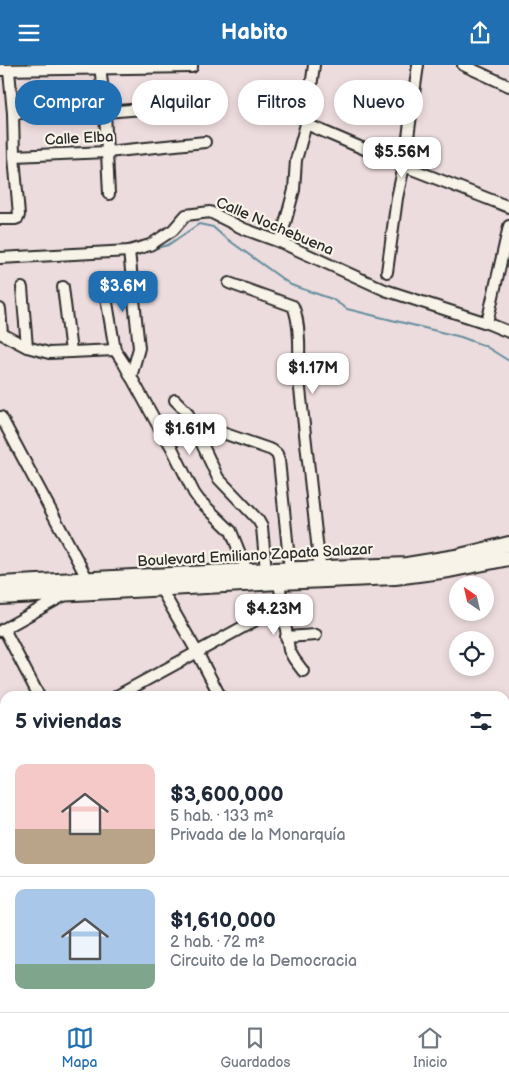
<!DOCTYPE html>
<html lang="es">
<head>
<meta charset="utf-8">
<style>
	:root { --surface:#fff; --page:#f2f2f3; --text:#1f2937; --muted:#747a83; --line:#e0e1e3; --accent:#1f6fb2 }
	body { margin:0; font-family:"Balsamiq Sans",sans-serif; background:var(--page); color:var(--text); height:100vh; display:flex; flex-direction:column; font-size:19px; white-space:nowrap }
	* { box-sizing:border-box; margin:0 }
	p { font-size:16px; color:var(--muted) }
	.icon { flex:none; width:28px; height:28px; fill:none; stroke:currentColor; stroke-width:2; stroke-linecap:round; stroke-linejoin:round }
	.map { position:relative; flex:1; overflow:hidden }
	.side { position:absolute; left:0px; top:626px; width:510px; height:321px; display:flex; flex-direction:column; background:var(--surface); border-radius:15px 15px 0 0; box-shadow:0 2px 8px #0003 }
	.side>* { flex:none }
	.top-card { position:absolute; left:15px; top:15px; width:480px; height:45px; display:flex; gap:10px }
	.needle { width:32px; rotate:326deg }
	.controls { position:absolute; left:449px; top:511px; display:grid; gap:10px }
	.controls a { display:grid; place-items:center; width:45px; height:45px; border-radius:50%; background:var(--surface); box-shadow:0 2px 8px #0003; font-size:25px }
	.price { position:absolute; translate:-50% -42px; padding:0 11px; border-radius:10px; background:#fff; color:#222; font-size:16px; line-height:32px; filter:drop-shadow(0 1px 2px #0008) }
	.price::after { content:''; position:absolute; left:50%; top:30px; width:15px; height:11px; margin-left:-8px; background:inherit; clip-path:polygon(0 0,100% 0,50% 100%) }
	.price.active { background:var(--accent); color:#fff }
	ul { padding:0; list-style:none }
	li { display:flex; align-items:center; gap:15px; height:125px; padding:0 15px }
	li+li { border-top:1px solid var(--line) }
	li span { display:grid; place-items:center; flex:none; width:140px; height:100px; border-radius:10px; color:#555 }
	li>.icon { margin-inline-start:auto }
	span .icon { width:60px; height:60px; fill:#fffc; stroke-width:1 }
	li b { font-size:21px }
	h2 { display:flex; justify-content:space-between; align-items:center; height:60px; padding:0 15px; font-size:21px }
	.chip { padding:0 18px; border-radius:22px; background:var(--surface); box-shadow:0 2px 8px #0003; font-size:18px; line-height:45px }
	.chip.active { background:var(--accent); color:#fff }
	header { display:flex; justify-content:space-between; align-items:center; height:65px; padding:0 15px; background:var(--accent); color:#fff; font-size:22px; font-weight:700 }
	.tabs { display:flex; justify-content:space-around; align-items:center; height:70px; border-top:1px solid var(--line); background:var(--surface); font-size:14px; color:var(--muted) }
	.tabs a { display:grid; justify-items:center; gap:2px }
	.tabs .active { color:var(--accent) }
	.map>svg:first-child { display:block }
	.green { fill:#cbe49a; stroke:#7b8862 }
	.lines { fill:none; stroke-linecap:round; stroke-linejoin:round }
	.stream { stroke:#648e9f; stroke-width:2 }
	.river { stroke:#8ad0ec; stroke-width:12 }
	.minor-casing { stroke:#2b2b2b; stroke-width:14 }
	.major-casing { stroke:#2b2b2b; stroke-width:18 }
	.highway-casing { stroke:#2b2b2b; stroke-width:19 }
	.minor { stroke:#f7f3e8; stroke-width:10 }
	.major { stroke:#f7f3e8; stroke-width:14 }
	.highway { stroke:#f7f3e8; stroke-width:15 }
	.labels { text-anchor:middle; stroke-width:4.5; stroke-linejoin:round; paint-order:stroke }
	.street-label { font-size:15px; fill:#2b2b2b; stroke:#f7f3e8 }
</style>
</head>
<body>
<header><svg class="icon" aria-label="menu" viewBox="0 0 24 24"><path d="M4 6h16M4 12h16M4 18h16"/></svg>Habito<svg class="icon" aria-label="share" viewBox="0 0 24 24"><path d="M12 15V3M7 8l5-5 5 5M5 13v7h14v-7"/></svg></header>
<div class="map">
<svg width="509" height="947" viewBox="0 0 509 947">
	<rect width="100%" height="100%" fill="#eddcdd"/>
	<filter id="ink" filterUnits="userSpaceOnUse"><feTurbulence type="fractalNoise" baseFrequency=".02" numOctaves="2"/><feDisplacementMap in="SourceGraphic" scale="10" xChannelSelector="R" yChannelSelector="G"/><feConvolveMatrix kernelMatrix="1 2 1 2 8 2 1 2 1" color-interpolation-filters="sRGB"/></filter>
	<g filter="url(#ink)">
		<!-- green -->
		<path class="green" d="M5,761V800L0,802V763Z"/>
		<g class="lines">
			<!-- stream -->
			<path class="stream" d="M153,184L168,180L199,159L213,162L223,171L291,220L332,234L347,244L461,272L485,281L509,296"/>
			<!-- river -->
			<g class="river">
				<path d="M0,812L5,811"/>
				<path d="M414,942L417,947"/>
			</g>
			<defs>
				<g id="minor">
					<path d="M100,0L105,47L109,129"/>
					<path d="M463,0L509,21"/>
					<path d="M0,5L192,2V0"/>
					<path d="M13,48L105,47L194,40"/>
					<path d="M306,59L404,101L509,142"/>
					<path d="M14,91L107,87L205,77"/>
					<path d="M0,154H15L18,153L19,150L14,91L13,48L9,6"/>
					<path d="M280,177L294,125L296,95L306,59L314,0"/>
					<path d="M129,186L139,283L131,312"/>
					<path d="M0,193L129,186L150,180L173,165L186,150L210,147L244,164L280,177L385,225L487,258L509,267"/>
					<path d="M387,207L397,133L404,101L418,0"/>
					<path d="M229,218L293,241C300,257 300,288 298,306L320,504"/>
					<path d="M104,220L115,285L123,297L156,357L171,381L194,428L199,435L231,466L247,506"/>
					<path d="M63,222L71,287"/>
					<path d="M22,223L27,282"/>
					<path d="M0,244L2,269L27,282L49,288L115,285"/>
					<path d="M487,258L509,161"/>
					<path d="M175,335L187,347L218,413L258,455L262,462L266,506"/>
					<path d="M0,352H1L88,515"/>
					<path d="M191,357L272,385L277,389L279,395L290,505"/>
					<path d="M279,517L289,585L294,594L303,606"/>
					<path d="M160,519L161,524L197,587L220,631"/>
					<path d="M284,548H303"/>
					<path d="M4,564L39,631"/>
					<path d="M0,566L65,530"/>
					<path d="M286,572L316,570"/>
					<path d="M117,631L254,556"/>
					<path d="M505,669H509"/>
					<path d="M0,694L5,692"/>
					<path d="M505,929H509"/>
				</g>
				<g id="major">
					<path d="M0,519L247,506L407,500L456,492L509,479"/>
					<path d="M0,532L279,517L395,512L449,505L509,493"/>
				</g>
				<g id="highway">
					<path d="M505,909L509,892"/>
					<path d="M497,947V942"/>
					<path d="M507,947L509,937"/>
				</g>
			</defs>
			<!-- minor casing -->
			<use href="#minor" class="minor-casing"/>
			<!-- major casing -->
			<use href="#major" class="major-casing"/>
			<!-- highway casing -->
			<use href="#highway" class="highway-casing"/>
			<!-- minor -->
			<use href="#minor" class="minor"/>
			<!-- major -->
			<use href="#major" class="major"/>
			<!-- highway -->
			<use href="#highway" class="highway"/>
		</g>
	</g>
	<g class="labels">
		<!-- street labels -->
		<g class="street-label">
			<text transform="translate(79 73) rotate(-3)" y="5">Calle Elba</text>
			<text transform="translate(275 161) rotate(23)" y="5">Calle Nochebuena</text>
			<text transform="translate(255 490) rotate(-3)" y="5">Boulevard Emiliano Zapata Salazar</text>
		</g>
	</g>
</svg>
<div class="controls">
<a><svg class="needle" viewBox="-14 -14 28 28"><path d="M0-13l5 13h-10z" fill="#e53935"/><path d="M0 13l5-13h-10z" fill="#747a83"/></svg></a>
<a><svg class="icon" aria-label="locate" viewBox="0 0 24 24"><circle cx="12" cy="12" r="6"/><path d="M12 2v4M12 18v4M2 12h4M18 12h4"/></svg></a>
</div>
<b class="price" style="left:402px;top:114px">$5.56M</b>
<b class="price active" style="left:123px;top:248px">$3.6M</b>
<b class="price" style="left:313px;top:330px">$1.17M</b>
<b class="price" style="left:190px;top:391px">$1.61M</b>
<b class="price" style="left:274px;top:571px">$4.23M</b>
<div class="top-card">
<a class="chip active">Comprar</a>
<a class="chip">Alquilar</a>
<a class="chip">Filtros</a>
<a class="chip">Nuevo</a>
</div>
<section class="side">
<h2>5 viviendas<svg class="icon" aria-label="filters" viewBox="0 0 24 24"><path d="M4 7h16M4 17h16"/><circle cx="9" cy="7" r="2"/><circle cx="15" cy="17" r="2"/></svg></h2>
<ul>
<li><span style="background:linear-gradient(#f6c9c9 65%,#b9a48a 0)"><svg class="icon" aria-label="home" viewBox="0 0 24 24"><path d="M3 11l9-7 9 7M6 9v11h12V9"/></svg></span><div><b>$3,600,000</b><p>5 hab. · 133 m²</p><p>Privada de la Monarquía</p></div></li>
<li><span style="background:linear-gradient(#a9c7e8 75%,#7fa58c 0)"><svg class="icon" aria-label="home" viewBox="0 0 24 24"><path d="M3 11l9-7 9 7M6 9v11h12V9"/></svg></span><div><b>$1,610,000</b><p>2 hab. · 72 m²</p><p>Circuito de la Democracia</p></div></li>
</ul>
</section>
</div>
<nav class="tabs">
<a class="active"><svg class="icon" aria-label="map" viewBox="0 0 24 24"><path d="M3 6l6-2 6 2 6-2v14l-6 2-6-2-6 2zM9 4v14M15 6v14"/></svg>Mapa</a>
<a><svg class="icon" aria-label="saved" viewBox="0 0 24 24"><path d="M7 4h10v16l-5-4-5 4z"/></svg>Guardados</a>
<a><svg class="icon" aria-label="home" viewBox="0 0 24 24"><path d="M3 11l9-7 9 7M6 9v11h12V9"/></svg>Inicio</a>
</nav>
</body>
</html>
